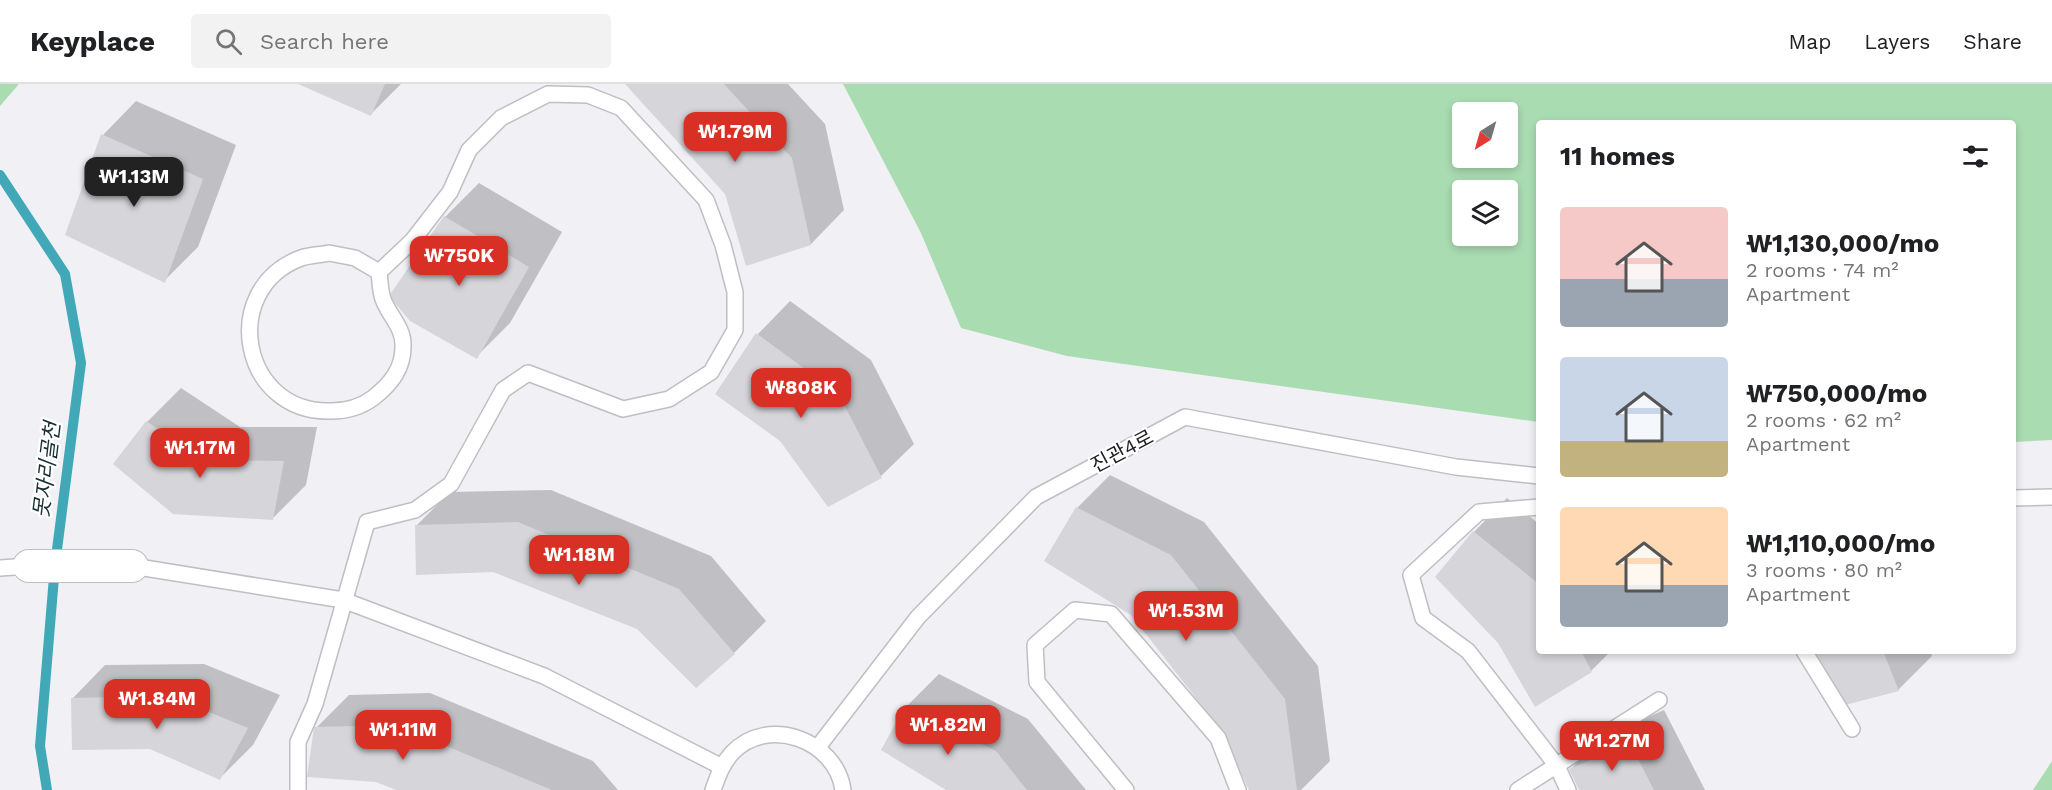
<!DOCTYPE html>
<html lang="en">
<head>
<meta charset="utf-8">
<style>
	:root { --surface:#fff; --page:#f2f2f2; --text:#202124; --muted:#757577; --line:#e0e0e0; --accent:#d93025 }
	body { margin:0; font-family:"Work Sans","Noto Sans KR",sans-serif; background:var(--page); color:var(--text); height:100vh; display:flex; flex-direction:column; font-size:22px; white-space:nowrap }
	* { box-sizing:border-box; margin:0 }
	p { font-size:20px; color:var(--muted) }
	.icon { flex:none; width:33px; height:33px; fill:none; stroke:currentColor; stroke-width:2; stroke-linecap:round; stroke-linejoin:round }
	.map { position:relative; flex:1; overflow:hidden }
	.side { position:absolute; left:1536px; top:36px; width:480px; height:534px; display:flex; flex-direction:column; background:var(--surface); border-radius:6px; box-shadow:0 3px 9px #0003 }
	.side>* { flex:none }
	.needle { width:39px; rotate:217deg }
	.fabs { position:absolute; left:1452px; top:18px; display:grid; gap:12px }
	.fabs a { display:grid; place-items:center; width:66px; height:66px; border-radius:6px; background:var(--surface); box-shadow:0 3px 9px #0003; font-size:30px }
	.price { position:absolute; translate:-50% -51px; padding:0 14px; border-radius:12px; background:var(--accent); color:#fff; font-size:20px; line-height:39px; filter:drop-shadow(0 2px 3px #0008) }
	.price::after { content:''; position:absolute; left:50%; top:36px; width:18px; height:14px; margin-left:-9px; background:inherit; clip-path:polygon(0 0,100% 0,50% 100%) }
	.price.active { background:#222; color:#fff }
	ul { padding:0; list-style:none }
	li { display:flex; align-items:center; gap:18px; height:150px; padding:0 24px }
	li span { display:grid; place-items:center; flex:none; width:168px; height:120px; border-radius:6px; color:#555 }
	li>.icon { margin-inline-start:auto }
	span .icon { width:72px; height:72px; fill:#fffc; stroke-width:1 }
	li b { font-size:26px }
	h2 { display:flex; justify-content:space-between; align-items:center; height:72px; padding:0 24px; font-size:26px }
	header { display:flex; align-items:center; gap:36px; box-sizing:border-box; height:84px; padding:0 30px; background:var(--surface); border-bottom:2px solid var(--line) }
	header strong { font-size:28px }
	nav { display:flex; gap:33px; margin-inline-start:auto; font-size:21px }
	.search { width:420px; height:54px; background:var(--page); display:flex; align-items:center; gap:15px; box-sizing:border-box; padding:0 21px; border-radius:6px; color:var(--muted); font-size:22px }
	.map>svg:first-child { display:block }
	.green { fill:#aadcb2; fill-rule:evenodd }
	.shadow { fill:#0003 }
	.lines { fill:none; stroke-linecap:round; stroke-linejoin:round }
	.stream { stroke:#41a8b8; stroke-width:10 }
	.building { fill:#d5d5da }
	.service-casing { stroke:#bfbfc3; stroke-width:18 }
	.minor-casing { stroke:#bfbfc3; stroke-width:34 }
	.service { stroke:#fff; stroke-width:15 }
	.minor { stroke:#fff; stroke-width:32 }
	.labels { text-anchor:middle; stroke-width:4.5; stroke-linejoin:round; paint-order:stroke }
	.street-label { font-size:20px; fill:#222224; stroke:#fff }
	.water-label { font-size:21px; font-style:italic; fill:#172e32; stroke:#fff }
</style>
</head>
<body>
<header>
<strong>Keyplace</strong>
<div class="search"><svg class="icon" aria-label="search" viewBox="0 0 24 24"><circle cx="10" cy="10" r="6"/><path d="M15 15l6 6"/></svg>Search here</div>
<nav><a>Map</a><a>Layers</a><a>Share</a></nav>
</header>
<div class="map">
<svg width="2052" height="706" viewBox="0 0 2052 706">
	<rect width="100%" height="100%" fill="#f0f0f5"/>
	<!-- green -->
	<g class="green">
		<path d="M0,0H19L0,22Z"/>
		<path d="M843,0H2052V356L2013,358V39H1539V338L1067,272L961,244L921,149ZM1508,28V74H1462V28ZM1508,106V152H1462V106Z"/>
		<path d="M2052,677V706H2033Z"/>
	</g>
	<!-- shadow -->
	<g class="shadow">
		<path d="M302,0H401L371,30Z"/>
		<path d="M627,0H788L825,40L844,126L811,160L726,110Z"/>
		<path d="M136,17L236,61L198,163L164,197L67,151L103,51Z"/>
		<path d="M479,99L562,148L510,239L476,273L391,212L445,133Z"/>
		<path d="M790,217L871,276L914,360L881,392L828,422L758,250Z"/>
		<path d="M181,304L240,343H317L306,401L272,435L115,379L147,338Z"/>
		<path d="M1110,391L1204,438L1318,582L1330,677L1301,706H1251L1221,644L1077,424Z"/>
		<path d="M551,406L711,472L766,537L734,569L638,544L417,441L450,408Z"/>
		<path d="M1507,414L1539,440V567H1611L1591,587L1535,621L1474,448Z"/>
		<path d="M1817,567H1930L1932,572L1898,606Z"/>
		<path d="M204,580L280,611L253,661L220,694L73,614L105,581Z"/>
		<path d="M939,590L1028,635L1086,706H949L906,623Z"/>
		<path d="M430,609L593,677L618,706H400L376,697L316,644L349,611Z"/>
		<path d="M1664,626L1705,706H1581L1570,686L1604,652Z"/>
	</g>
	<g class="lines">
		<!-- stream -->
		<path class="stream" d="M0,91L65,190L81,279L55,481L40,662L47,706"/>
	</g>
	<!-- building -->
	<g class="building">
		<path d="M298,0H385L371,32Z"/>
		<path d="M625,0H724L792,74L811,161L746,182L725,110Z"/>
		<path d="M101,50L203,95L165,199L65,151Z"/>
		<path d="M444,132L529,183L477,275L410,237L389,212Z"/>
		<path d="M756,249L838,309L882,394L828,423L780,357L715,310Z"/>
		<path d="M146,337L205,376L284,377L273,436L173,430L113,380Z"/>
		<path d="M1076,423L1171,471L1285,615L1297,706H1249L1220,645L1131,531L1044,477Z"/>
		<path d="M518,438L679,505L735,570L696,604L637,545L493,488L416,491L415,441Z"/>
		<path d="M1473,447L1539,500V567H1581L1592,588L1535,623L1498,559L1435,493Z"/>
		<path d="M1815,567H1883L1899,607L1845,621Z"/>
		<path d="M170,612L248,644L220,696L150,665L72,666L71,614Z"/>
		<path d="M905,622L996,667L1027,706H946L881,666Z"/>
		<path d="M396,641L552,706H396L376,698L307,693L314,643Z"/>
		<path d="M1630,659L1654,706H1579L1569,685Z"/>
	</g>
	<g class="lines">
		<defs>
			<g id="service">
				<path d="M329,169L355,174L379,188C380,196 380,207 383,215C388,230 403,243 403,260C404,284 391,300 373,314C361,323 346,327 331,327C241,330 218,205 301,174C310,171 320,171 329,169Z"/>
				<path d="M2013,414L2052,413"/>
				<path d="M1539,423L1479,428L1411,491L1423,534L1468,567L1557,682L1568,706"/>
				<path d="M132,482L343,516L544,592L722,683"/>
				<path d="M0,484L29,482"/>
				<path d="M1804,567L1852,645"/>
				<path d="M818,663L918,533L1036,413L1185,333L1456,383L1539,392"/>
				<path d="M298,706V658L315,620L367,438L415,426L451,400L503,306L528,289L623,325L669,315L711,288L735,246V208L723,161L706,116L621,24L588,11L548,10L501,34L469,66L450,108L412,157L379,188"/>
				<path d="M713,706C718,692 722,680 732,669C768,631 836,656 843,706"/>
				<path d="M1126,706L1037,598L1035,561L1075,526L1111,530L1218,654L1238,706"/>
				<path d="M1518,706L1659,616"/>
			</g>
			<path id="minor" d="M29,482H132"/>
		</defs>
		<!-- service casing -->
		<use href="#service" class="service-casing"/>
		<!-- minor casing -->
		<use href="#minor" class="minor-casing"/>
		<!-- service -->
		<use href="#service" class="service"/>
		<!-- minor -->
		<use href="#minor" class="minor"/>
	</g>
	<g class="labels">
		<!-- street labels -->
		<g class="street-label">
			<text transform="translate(1122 367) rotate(-28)" y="7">진관4로</text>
		</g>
		<!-- water labels -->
		<g class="water-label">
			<text transform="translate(47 386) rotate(-83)" y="7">못자리골천</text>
		</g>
	</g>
</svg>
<div class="fabs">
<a><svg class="needle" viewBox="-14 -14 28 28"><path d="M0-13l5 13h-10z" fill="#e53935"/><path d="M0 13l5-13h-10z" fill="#757577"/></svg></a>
<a><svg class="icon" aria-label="layers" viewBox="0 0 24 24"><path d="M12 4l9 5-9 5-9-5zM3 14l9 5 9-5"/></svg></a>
</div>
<b class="price" style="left:735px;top:79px">₩1.79M</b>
<b class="price active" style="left:134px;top:124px">₩1.13M</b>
<b class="price" style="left:459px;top:203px">₩750K</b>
<b class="price" style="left:801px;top:335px">₩808K</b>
<b class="price" style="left:200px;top:395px">₩1.17M</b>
<b class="price" style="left:579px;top:502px">₩1.18M</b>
<b class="price" style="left:1186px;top:558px">₩1.53M</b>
<b class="price" style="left:157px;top:646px">₩1.84M</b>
<b class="price" style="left:948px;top:672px">₩1.82M</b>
<b class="price" style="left:403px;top:677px">₩1.11M</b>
<b class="price" style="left:1612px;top:688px">₩1.27M</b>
<section class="side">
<h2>11 homes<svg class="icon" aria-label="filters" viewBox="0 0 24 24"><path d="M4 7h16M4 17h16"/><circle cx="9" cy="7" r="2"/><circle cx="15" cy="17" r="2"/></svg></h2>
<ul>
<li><span style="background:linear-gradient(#f6c9c9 60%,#9aa5b1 0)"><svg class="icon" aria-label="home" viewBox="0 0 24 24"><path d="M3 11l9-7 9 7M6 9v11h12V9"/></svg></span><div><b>₩1,130,000/mo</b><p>2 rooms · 74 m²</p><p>Apartment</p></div></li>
<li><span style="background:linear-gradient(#c9d6e8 70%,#c2b280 0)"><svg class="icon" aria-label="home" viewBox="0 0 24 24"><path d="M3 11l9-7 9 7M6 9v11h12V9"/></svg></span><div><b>₩750,000/mo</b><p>2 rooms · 62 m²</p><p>Apartment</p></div></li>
<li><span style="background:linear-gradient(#ffd9b3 65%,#9aa5b1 0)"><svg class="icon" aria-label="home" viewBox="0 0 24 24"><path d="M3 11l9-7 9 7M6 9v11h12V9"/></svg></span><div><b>₩1,110,000/mo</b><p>3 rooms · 80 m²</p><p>Apartment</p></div></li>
</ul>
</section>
</div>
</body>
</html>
